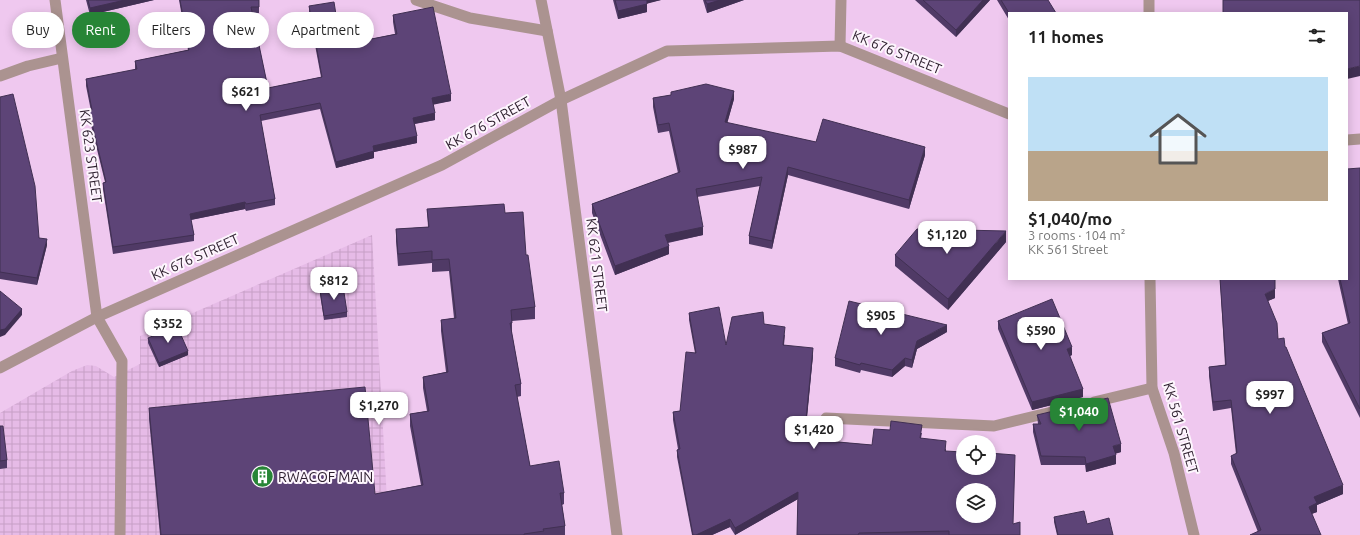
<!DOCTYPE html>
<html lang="en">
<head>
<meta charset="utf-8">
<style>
	:root { --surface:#fff; --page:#f2f2f2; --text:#222; --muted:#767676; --line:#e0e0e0; --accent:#278536 }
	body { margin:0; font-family:Ubuntu,sans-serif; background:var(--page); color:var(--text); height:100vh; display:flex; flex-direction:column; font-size:15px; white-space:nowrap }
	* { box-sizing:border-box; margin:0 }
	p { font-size:13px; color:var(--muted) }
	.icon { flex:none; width:22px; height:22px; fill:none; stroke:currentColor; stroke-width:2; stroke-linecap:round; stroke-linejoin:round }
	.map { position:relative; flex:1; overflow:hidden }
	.sheet { position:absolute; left:1008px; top:12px; width:340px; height:268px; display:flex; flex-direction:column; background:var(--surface); border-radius:0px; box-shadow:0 2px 10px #0003 }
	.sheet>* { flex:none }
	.guide { position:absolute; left:12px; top:12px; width:380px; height:36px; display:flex; gap:8px }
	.controls { position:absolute; left:956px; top:435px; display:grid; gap:8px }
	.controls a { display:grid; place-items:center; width:40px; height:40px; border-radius:50%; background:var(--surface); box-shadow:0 2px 10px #0003; font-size:20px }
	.price { position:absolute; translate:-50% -34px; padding:0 9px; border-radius:8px; background:#fff; color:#222; font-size:13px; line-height:26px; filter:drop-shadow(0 1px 2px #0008) }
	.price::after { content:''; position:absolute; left:50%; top:24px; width:12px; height:9px; margin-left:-6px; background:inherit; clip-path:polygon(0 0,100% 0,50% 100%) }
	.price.selected { background:var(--accent); color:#fff }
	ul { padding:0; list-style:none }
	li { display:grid; align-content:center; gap:8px; height:212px; padding:0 20px }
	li+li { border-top:1px solid var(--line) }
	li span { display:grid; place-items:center; height:124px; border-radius:0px; color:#555 }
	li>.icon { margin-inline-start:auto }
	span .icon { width:72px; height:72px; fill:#fffc; stroke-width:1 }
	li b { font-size:17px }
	h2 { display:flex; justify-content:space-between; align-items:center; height:48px; padding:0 20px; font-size:17px }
	.tag { padding:0 14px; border-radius:18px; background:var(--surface); box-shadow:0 2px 10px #0003; font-size:14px; line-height:36px }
	.tag.selected { background:var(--accent); color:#fff }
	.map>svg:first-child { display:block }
	.industrial { fill:url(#industrial-grid) }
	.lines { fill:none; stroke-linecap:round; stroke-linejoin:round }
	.service { stroke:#ab9390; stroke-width:11 }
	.minor { stroke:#ab9390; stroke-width:11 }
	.wall { fill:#503a66 }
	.shaded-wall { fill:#413053 }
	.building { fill:#5d4477; stroke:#413053; fill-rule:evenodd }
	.labels { text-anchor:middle; stroke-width:4; stroke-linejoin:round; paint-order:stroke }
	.street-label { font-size:14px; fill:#2d1f2e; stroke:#fdf5fd }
	.poi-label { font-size:14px; fill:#2d1f2e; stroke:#fdf5fd; text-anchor:start }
</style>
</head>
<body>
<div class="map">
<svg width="1360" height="535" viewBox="0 0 1360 535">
	<defs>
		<pattern id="industrial-grid" width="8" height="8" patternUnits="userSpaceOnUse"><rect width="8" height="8" fill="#e6bbe7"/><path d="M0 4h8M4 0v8" fill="none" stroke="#c6a0c6"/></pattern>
	</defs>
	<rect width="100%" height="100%" fill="#efc8ef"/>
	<!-- industrial -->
	<path class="industrial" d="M372,235L389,535H0V413L72,371L87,365L96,366L114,377L140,364V336Z"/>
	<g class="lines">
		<!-- service -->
		<g class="service">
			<path d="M0,76L28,66L62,58"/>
			<path d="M97,317L122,361L120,535"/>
		</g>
		<!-- minor -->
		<g class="minor">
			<path d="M55,0L97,317"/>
			<path d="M416,0L470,18L547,31"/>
			<path d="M541,0L561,100L617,535"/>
			<path d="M1149,13V0"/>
			<path d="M840,46L841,0"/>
			<path d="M1347,140L1360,139"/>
			<path d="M1150,279L1152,388L1174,453L1194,535"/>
			<path d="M0,368L97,317L442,165L561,100L667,51L840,46L1009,114"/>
			<path d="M1094,402L1152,388"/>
			<path d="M826,418L994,426L1052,412"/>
		</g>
	</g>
	<!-- wall -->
	<g class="wall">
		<path d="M86,0H154L90,15Z"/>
		<path d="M179,0H259V13H252L268,88L321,77L309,13V6L340,40L346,44L395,34L393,22V15L451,101L433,104L435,120L415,124L417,143L374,152V158L336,168L320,109L261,121L275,199V205L246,211L245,209L191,220L194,235V241L113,254L103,189V183L105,182L89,117V111H91L86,86V79L135,70V61L188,50Z"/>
		<path d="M613,0H661L647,3V12L618,19Z"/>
		<path d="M703,0H744L707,13Z"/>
		<path d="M915,0H990L956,37Z"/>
		<path d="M997,0H1048L1009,13V20Z"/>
		<path d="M671,92L734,99L727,123L816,142L925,155L909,209L788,175L772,249L749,244V236L760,186L697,197L703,235L668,243L669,254L615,275L592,213V204L678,173L669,131L658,133L653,107V98L671,95Z"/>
		<path d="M0,97L39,238L47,245L37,285L0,279Z"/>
		<path d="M1360,168V418L1322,342V333L1348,324L1338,279H1347Z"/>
		<path d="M427,209L505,213L526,255L535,307V319L512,321V334L521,384V396L517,397L530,466L564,493V504L562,505L565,526V535H160L149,419V408L375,494L421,485L410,426V414L427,411L423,388V377L446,372L441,331V320L454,318L449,271L432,272V263L398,266L396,241V229L428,227Z"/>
		<path d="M1006,242L948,310L895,266V255Z"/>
		<path d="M1220,279L1275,298L1268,301L1278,339L1285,347L1343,494L1317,505V512L1258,532L1231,464V456L1236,454L1231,408L1213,411L1209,376V367L1225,365Z"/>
		<path d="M320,290L347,312V317L324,320L320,294Z"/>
		<path d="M689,313L726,345L764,324L785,335L784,345L813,355L805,439L872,445L890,430L922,433L921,438L946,449V451L1013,524L1020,535H797L798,499L735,535L730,527L712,535H692L677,457V450L678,449L673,420V412L680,411L695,353L689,320Z"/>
		<path d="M998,321L1072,355L1070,356L1083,397L1032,410L998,329Z"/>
		<path d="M947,332L917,349L912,368L905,366L892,377L861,370L860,373L835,366V358Z"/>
		<path d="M148,338L188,355L159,367L148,343Z"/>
		<path d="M1037,415L1121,452L1115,454L1116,464L1086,472L1085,465H1041L1033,432V424H1038Z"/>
		<path d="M0,426L7,460V468L0,469Z"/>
		<path d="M1054,517L1087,524L1113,535H1057L1054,522Z"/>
	</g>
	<!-- shaded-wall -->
	<g class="shaded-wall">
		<path d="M125,0H154L90,15V8Z"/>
		<path d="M646,0H661L646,4Z"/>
		<path d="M720,0H744L707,13V4Z"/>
		<path d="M983,0H990L956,37V30Z"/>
		<path d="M647,4V12L618,19V11Z"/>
		<path d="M1360,66V76L1347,79V69Z"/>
		<path d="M734,91V99L725,131V122Z"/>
		<path d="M451,94V101L432,105V98Z"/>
		<path d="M435,113V120L413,124V118Z"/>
		<path d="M417,136V143L374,152V158L336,168V162L373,146Z"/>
		<path d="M925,147V155L909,209V200Z"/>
		<path d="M788,167V175L772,249V241Z"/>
		<path d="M245,202V209L190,220V214Z"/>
		<path d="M703,227V235L665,243V235Z"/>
		<path d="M1006,231V242L948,310V299Z"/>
		<path d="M47,239V245L37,285V278Z"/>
		<path d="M669,246V254L615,275V266Z"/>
		<path d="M1275,289V298L1265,302V294Z"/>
		<path d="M22,309V315L5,335L0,337V330Z"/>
		<path d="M947,325V332L917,349L912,368V360L917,341Z"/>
		<path d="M1072,347V355L1067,357V349Z"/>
		<path d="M813,348V355L804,446V439Z"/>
		<path d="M188,351V355L159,367V363Z"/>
		<path d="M905,358V366L892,377V370Z"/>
		<path d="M1083,389V397L1032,410V402Z"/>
		<path d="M1121,444V452L1113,454V446Z"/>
		<path d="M1116,455V464L1086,472V464Z"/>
		<path d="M1343,485V494L1317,505V512L1309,515V507L1314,497Z"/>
		<path d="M798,492V499L735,535V528Z"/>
		<path d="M730,519V527L712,535H696Z"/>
	</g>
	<!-- building -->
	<g class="building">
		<path d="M88,0H125L90,8Z"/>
		<path d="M180,0H259V7H251L268,88L322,77L309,6L334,2L340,40L345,39L346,44L397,34L393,15L433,7L451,94L432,98L435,113L413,118L417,136L373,146L374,151L336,162L320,103L260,115L275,199L246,204L245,202L190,214L194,235L113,247L103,183L106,182L89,111L92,110L86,79L137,69L135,61L189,50Z"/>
		<path d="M615,0H647V4L618,11Z"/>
		<path d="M705,0H720L707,4Z"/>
		<path d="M923,0H983L956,30Z"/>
		<path d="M1001,0H1048L1056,13H1009Z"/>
		<path d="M1223,0H1360V66L1347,69V13H1223Z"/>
		<path d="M706,84L734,91L725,122L816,142L823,119L925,147L909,200L788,167L772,241L749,236L762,177L696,189L703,227L665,235L669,246L615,266L592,204L680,172L669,123L658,125L653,98L671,95V92Z"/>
		<path d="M13,94L35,186L39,238L47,239L37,278L0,272V97Z"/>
		<path d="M1360,168V409L1322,333L1350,323L1340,279H1347V169Z"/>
		<path d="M504,204L505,213L523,212L526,255H528L535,307L511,310L512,323H510L521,384L515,385L530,466L559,461L564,493H560L565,526L543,529L544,531L524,534V535H161L149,408L365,387L375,494L423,485L410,414L429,411L423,377L448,372L441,320L456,318L449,259L432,260V251L398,254L396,229L429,227L427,209Z"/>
		<path d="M917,229L1006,231L948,299L895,255Z"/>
		<path d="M1220,279H1275V289L1265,294L1277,323L1278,339L1284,338L1285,347H1286L1343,485L1314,497L1317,503L1309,507L1321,535H1250L1261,530L1231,456L1237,453L1231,400L1213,402L1209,367L1226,365Z"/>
		<path d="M343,286L347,312L324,316L320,290Z"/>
		<path d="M0,291L22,309L5,329L0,330Z"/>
		<path d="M1052,299L1072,347L1067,349L1083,389L1032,402L998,321Z"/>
		<path d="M849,301L947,325L917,341L912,360L905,358L892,370L861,363L860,365L835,358Z"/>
		<path d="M719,307L726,345L732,317L763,312L764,324L785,327L783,345L813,348L804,439L872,445L874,429L890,430L891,421L922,425L920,438L946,441L945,451L963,452V468H989V453L1015,455L1013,524L1020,522V535H949V531L859,533L858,535H797L798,492L735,528L730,519L696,535H693L677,450L680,449L673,412L680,411L686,352L696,353L689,313ZM963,490H989V516H963Z"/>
		<path d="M177,326L188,351L159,363L148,338Z"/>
		<path d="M1108,398L1121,444L1113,446L1116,455L1086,464L1085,457L1041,456L1033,424H1041L1037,415Z"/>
		<path d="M0,426H3L7,460L0,461Z"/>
		<path d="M1084,511L1087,524L1109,518L1113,535H1058L1054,517Z"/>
	</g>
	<!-- icons -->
	<defs>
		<symbol id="building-disc" viewBox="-11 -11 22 22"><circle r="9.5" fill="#278536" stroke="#fdf5fd"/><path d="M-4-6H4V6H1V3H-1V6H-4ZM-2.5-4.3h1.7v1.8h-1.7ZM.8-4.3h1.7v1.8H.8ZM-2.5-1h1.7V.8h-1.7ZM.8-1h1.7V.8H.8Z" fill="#fff"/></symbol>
	</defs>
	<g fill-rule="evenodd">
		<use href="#building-disc" x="250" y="464" width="25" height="25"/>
	</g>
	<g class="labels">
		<!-- street labels -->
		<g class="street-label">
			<text transform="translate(897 52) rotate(22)" y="5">KK 676 STREET</text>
			<text transform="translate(488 123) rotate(-29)" y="5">KK 676 STREET</text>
			<text transform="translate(91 156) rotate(82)" y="5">KK 623 STREET</text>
			<text transform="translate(195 257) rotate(-24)" y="5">KK 676 STREET</text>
			<text transform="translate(597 265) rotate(83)" y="5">KK 621 STREET</text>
			<text transform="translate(1181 428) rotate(74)" y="5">KK 561 STREET</text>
		</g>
		<!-- poi labels -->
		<g class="poi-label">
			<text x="278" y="482">RWACOF MAIN</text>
		</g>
	</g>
</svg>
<div class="controls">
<a><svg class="icon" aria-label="locate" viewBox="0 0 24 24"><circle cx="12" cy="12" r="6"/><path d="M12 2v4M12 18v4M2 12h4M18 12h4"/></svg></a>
<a><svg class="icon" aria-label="layers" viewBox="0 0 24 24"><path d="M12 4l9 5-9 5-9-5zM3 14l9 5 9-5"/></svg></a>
</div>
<b class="price" style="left:246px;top:112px">$621</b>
<b class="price" style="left:743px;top:170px">$987</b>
<b class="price" style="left:947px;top:255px">$1,120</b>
<b class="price" style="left:334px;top:301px">$812</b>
<b class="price" style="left:881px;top:336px">$905</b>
<b class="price" style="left:168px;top:344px">$352</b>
<b class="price" style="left:1041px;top:351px">$590</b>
<b class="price" style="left:1270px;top:415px">$997</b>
<b class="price" style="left:379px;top:426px">$1,270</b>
<b class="price selected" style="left:1079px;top:432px">$1,040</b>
<b class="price" style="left:814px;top:450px">$1,420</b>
<div class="guide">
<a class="tag">Buy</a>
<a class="tag selected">Rent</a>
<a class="tag">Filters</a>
<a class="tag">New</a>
<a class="tag">Apartment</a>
</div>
<section class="sheet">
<h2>11 homes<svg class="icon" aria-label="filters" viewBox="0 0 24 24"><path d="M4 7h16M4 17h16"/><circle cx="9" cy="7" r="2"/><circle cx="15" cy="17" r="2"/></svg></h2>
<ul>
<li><span style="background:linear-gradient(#bfe0f5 60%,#b9a48a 0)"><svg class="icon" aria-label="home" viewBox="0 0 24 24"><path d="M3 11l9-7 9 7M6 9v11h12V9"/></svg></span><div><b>$1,040/mo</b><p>3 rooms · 104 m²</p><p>KK 561 Street</p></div></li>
</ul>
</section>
</div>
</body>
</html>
